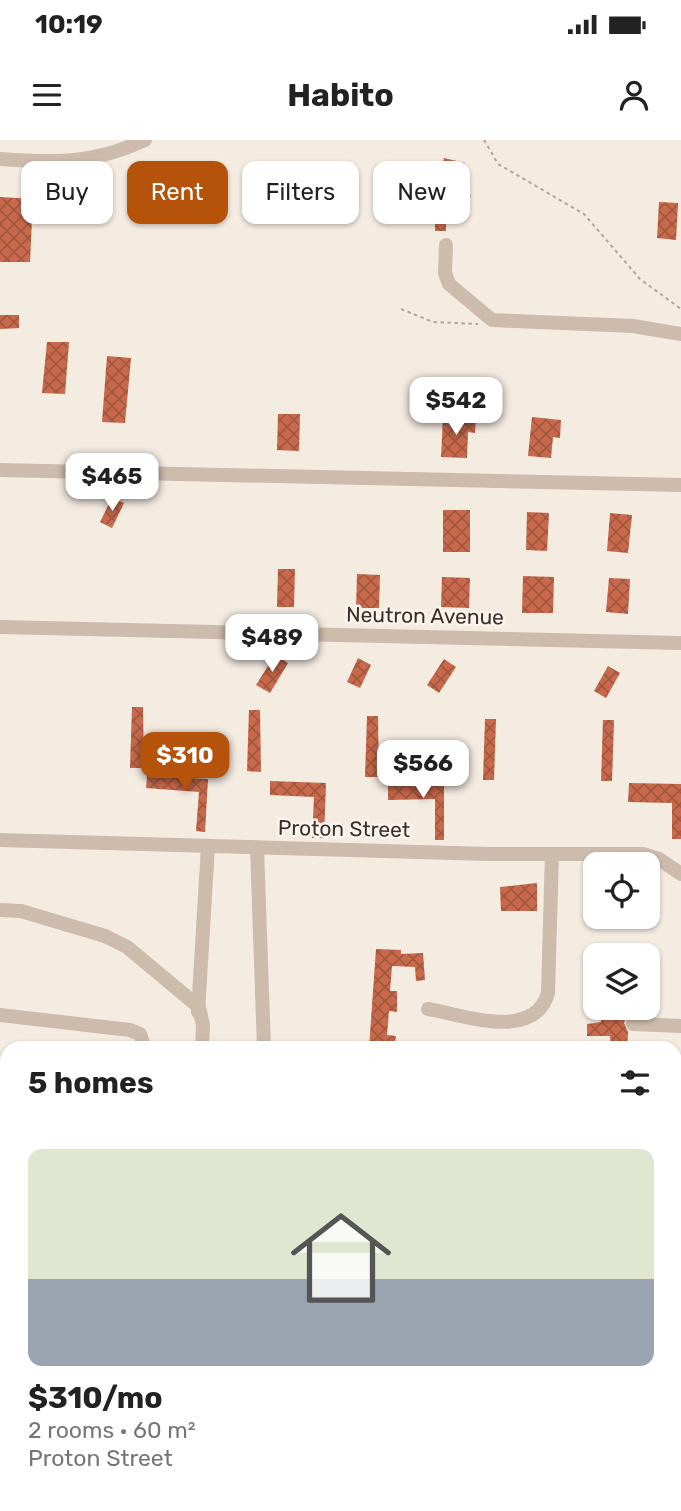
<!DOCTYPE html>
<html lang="en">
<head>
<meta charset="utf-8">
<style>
	:root { --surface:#fff; --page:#f6f6f6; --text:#222; --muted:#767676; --accent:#b45309 }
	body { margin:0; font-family:Rubik,sans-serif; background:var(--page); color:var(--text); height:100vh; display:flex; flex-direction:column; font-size:26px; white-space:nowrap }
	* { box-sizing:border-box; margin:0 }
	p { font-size:23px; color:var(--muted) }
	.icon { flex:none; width:38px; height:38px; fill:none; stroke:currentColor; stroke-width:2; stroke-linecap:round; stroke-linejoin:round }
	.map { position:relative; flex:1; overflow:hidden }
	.drawer { position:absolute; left:0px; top:901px; width:682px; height:471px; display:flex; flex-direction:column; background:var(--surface); border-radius:21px 21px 0 0; box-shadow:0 2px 5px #0004 }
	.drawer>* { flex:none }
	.guide { position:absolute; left:21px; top:21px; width:640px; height:63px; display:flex; gap:14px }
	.fabs { position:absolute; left:583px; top:712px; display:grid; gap:14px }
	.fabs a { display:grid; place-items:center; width:77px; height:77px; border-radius:14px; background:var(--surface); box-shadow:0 2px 5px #0004; font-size:35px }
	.price { position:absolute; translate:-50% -60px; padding:0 16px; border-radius:14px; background:#fff; color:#222; font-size:23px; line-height:46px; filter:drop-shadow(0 2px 4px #0008) }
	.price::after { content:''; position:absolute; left:50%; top:42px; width:21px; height:16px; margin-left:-10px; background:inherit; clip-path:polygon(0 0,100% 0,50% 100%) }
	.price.active { background:var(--accent); color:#fff }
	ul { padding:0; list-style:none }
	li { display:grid; align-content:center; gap:14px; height:371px; padding:0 28px }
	li span { display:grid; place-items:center; height:217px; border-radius:14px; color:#555 }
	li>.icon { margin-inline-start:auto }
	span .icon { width:126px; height:126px; fill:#fffc; stroke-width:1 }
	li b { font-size:30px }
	h2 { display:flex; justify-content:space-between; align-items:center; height:84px; padding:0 28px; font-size:30px }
	.pill { padding:0 24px; border-radius:14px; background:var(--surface); box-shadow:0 2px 5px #0004; font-size:24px; line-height:63px }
	.pill.active { background:var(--accent); color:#fff }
	.status { display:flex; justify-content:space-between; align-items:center; height:49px; padding:0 35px; background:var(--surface); direction:ltr }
	.status svg { height:19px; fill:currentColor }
	header { display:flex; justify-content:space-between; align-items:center; height:91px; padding:0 28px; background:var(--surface); font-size:32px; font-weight:700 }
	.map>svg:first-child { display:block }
	.building { fill:url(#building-cross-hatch) }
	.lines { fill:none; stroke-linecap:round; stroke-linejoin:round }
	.path { stroke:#b9a596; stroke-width:2; stroke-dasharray:3.5 3.5; stroke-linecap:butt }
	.minor { stroke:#cdbbac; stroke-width:14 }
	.labels { text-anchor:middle; stroke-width:5; stroke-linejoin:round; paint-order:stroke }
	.street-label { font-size:21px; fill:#3b302b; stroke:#fbf5ee }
</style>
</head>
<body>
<div class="status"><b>10:19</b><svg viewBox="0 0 49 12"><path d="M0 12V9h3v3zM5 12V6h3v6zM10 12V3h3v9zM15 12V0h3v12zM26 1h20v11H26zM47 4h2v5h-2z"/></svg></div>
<header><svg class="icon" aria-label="menu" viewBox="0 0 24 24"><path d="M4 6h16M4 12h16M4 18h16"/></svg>Habito<svg class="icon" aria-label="person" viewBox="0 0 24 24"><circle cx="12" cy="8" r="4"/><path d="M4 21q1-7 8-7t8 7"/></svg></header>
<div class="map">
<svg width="681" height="1371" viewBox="0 0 681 1371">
	<defs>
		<pattern id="building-cross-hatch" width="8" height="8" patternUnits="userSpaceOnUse" patternTransform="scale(1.75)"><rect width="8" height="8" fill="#c8694b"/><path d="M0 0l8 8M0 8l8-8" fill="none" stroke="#a4573f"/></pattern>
	</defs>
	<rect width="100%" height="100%" fill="#f4ebe1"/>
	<!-- building -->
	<g class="building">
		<path d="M444,18L465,23L457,49L471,55L464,70L445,61L451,32L441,30Z"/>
		<path d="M0,57L33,59L30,122H0Z"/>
		<path d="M659,62L678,63L676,100L657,98Z"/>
		<rect x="435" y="67" width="11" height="24"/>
		<path d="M0,175H19V188L0,189Z"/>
		<path d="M47,202H69L65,254L42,253Z"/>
		<path d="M107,216L131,218L125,283L102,282Z"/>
		<path d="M278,274H300L299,311L277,310Z"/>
		<path d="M443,277L476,279L475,293L468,292L467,318L441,317Z"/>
		<path d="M532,277L561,280L560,298L553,297L551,318L528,316Z"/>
		<path d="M112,358L124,363L112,388L100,382Z"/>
		<rect x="443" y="370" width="27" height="42"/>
		<path d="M527,372L549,373L547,411L526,410Z"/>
		<path d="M610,373L632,375L628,413L607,411Z"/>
		<path d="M278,429H295L294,467H277Z"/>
		<path d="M357,434L380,435L379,468H356Z"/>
		<path d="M523,436L554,437L553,473H522Z"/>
		<path d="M442,437L470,438L469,468L441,467Z"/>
		<path d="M609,438L630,439L628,474L606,472Z"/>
		<path d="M275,515L288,523L270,553L256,545Z"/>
		<path d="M358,518L371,525L360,548L347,542Z"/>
		<path d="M444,519L456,527L439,553L427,545Z"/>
		<path d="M608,526L620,533L606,558L594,551Z"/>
		<path d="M132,567H143L144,628H130Z"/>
		<path d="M249,570H260L261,632L247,631Z"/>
		<path d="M367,576H378L379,637H365Z"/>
		<path d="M485,579H496L494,640H483Z"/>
		<path d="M603,580H614L612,641H601Z"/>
		<path d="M147,636L208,639L205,692L196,691L199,652L146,648Z"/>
		<path d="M270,641L326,643L324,698H312L314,657L270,655Z"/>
		<path d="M629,643L681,644V699H672V663L628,662Z"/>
		<path d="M388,644L444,645V700H435V659L388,660Z"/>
		<path d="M537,743V771H501L500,747Z"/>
		<path d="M376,809L401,810V814L423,813L425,840L416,841L415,827L392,826L390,851H397V872L389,871L387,895L396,896L394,908H369Z"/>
		<path d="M601,868H630L624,883L628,892L627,908L611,907L610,896H587V884L601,882Z"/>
	</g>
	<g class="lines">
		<!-- path -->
		<g class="path">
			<path d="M484,0L498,24L584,74L640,139L681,169"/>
			<path d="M401,169L433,182L478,184"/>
		</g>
		<!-- minor -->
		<g class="minor">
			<path d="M0,19C56,23 94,24 145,0"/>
			<path d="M446,105L445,133L449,144L492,180L633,186L681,194"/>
			<path d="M0,330L681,345"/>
			<path d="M0,487L681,503"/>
			<path d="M0,700L488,714H643L659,719L681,734"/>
			<path d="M257,708L264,908"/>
			<path d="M0,770L21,771L105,796L127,807L199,867L203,885L202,908"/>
			<path d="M428,869C464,875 534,902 548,853L552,714"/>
			<path d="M198,872L208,706"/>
			<path d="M0,875L130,890L140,894L145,908"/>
			<path d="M633,884L681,886"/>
			<path d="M676,1023H681"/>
			<path d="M676,1036H681"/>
			<path d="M0,1073L7,1074"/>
			<path d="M0,1158L7,1161"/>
			<path d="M0,1309L7,1328"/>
			<path d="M676,1330L681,1331"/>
			<path d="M20,1365L22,1371"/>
			<path d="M318,1365L321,1371"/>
		</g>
	</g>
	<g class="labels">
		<!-- street labels -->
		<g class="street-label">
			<text transform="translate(425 476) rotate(1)" y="7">Neutron Avenue</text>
			<text transform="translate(344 689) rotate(1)" y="7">Proton Street</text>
		</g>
	</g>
</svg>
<div class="fabs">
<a><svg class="icon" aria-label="locate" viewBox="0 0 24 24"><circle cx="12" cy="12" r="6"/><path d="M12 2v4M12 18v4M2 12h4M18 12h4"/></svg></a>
<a><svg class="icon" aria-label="layers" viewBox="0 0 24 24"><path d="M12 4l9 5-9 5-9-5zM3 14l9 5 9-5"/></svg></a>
</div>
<b class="price" style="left:456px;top:297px">$542</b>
<b class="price" style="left:112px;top:373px">$465</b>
<b class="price" style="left:272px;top:534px">$489</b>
<b class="price active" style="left:185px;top:652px">$310</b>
<b class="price" style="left:423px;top:660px">$566</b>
<div class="guide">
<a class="pill">Buy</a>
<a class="pill active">Rent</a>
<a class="pill">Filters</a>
<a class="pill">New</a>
</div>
<section class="drawer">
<h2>5 homes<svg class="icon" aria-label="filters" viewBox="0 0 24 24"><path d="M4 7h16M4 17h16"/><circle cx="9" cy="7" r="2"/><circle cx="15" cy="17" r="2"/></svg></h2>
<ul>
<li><span style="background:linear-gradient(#dfe7d0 60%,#9aa5b1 0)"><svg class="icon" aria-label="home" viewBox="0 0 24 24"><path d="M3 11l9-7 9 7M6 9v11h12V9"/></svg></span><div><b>$310/mo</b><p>2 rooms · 60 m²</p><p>Proton Street</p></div></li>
</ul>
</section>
</div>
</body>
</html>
